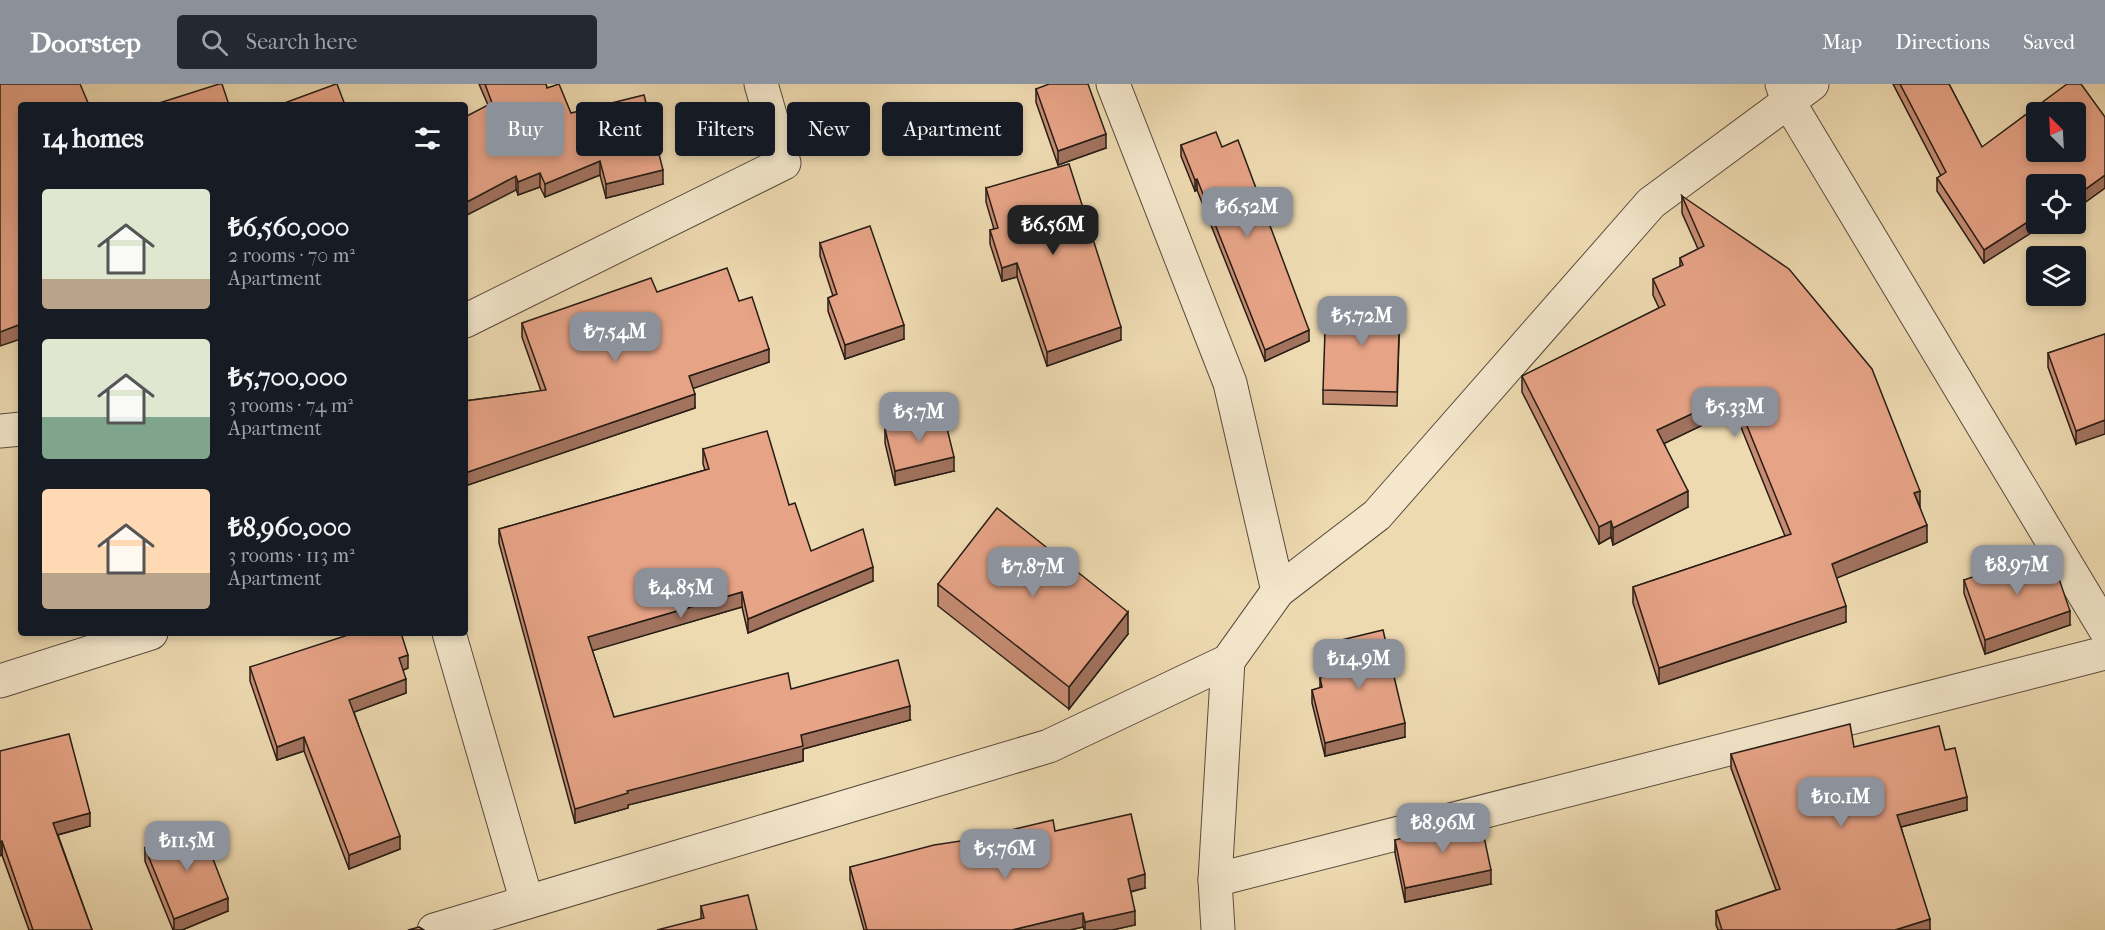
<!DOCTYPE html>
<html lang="en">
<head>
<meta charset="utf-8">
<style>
	:root { --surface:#171b24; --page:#242831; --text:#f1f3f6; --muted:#9ea1a6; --accent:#8c9099 }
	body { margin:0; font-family:"IM FELL French Canon",serif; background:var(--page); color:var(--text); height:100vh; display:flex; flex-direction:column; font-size:22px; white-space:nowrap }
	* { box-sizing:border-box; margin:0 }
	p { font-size:20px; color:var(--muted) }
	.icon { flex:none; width:33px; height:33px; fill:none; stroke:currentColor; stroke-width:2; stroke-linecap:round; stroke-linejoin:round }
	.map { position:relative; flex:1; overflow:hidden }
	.drawer { position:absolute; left:18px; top:18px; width:450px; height:534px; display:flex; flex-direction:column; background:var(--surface); border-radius:6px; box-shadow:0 3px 9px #0003 }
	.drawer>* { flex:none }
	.hud { position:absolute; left:486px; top:18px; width:570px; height:54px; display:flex; gap:12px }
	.needle { width:39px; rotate:336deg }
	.controls { position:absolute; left:2026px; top:18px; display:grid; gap:12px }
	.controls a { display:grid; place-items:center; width:60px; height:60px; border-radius:6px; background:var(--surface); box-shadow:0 3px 9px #0003; font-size:30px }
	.price { position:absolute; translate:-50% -51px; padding:0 14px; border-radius:12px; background:var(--accent); color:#fff; font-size:20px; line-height:39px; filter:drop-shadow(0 2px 3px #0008) }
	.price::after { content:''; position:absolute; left:50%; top:36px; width:18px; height:14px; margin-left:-9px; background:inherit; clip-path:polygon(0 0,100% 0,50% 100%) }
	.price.current { background:#222; color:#fff }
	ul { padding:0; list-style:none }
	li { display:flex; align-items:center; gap:18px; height:150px; padding:0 24px }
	li span { display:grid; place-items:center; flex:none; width:168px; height:120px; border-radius:6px; color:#555 }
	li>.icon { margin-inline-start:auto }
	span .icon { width:72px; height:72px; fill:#fffc; stroke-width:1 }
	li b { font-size:26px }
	h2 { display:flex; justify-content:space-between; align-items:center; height:72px; padding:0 24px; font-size:26px }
	.chip { padding:0 21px; border-radius:6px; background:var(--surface); box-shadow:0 3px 9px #0003; font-size:21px; line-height:54px }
	.chip.current { background:var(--accent); color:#fff }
	header { display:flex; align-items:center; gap:36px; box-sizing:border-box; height:84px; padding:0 30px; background:var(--accent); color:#fff }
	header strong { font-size:28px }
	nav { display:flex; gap:33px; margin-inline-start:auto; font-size:21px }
	.search { width:420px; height:54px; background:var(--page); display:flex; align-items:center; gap:15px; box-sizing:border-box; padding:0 21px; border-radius:6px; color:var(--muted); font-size:22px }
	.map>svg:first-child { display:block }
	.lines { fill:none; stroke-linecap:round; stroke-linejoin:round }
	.minor-casing { stroke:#594c3c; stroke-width:35 }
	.minor { stroke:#f4e7cc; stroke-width:33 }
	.wall { fill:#c68c73; stroke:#271d15; stroke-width:1.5 }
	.shaded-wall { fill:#a1725e; stroke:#271d15; stroke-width:1.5 }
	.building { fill:#e6a386; stroke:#271d15; stroke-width:1.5; fill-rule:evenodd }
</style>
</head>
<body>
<header>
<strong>Doorstep</strong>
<div class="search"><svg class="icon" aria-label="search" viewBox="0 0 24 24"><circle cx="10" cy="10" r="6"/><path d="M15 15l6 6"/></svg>Search here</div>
<nav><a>Map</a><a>Directions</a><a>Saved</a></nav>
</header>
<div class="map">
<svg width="2105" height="846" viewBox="0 0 2105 846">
	<rect width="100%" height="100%" fill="#eedab1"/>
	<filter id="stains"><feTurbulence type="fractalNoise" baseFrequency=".00333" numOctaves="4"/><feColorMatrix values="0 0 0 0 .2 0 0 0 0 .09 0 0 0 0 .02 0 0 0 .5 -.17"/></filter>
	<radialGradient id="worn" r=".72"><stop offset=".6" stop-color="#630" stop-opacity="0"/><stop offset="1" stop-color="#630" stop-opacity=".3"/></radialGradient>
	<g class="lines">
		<defs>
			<g id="minor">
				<path d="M1113,0L1230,299L1278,507"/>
				<path d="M1782,0L1788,17L2105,545"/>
				<path d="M465,237L784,79L761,0"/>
				<path d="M0,347L21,345"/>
				<path d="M449,549L527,818"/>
				<path d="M0,597L151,549"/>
				<path d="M1215,796L2105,569"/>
				<path d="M434,846L1049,662L1228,577L1278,507L1377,431L1651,119L1812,0"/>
				<path d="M1218,846L1215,796L1228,577"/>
			</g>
		</defs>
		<!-- minor casing -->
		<use href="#minor" class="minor-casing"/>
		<!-- minor -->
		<use href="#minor" class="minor"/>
	</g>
	<!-- wall -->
	<g class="wall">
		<path d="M479,0H546L547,4L571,29L663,100L606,114L600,91L545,113L540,103L518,111L488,21Z"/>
		<path d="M1893,0H1949L1982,63L2076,100L1984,179L1937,107V94L1941,92Z"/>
		<path d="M1036,5L1106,64L1058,81L1036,18Z"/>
		<path d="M1181,61L1222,63L1309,257L1265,277L1197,106L1195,107L1181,72Z"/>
		<path d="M986,104L1121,256L1047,282L1017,193L1002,197L990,160V146L994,145L986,118Z"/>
		<path d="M1682,112L1920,423L1927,458L1836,494L1846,538L1659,600L1633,519V503L1785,452L1734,326L1664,359L1688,423L1613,461L1611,453L1599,460L1522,308V292L1659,224L1653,211V195L1680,183V174L1698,165L1682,129Z"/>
		<path d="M820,159L904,255L845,275L828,227V214L833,212L820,172Z"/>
		<path d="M657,208L739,217L769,278L693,304L695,324L465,402V317L541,307L522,253V239Z"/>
		<path d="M1400,220L1397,322L1323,320V306Z"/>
		<path d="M2105,250L2076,360L2048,283V269Z"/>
		<path d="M885,345L954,387L895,401L885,359Z"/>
		<path d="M703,365L789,421L811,467L873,497L748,549L742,523L592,566L614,633L791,605L910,636L803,665V677L628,721V724L575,739L499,459V445L705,386L703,380Z"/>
		<path d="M1964,496L2070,541L1985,570L1964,509Z"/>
		<path d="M938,500L1128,550L1069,625L938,522Z"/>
		<path d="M1337,557L1405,653L1325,672L1312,619V606L1320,604V594L1330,591V577L1338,575L1337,571Z"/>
		<path d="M250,583L408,584L403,586L406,609L354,628L400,765L349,785L304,667L277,676L250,597Z"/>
		<path d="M1854,663L1945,666L1967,726L1901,743L1930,846H1718L1716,841V827L1776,806L1731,684V670Z"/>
		<path d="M0,667L90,742L58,751L92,846H29L2,771Z"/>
		<path d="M1007,747H1055L1145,804L1131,808L1135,841L1112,846H1084L1083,843L1070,846H864L850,796V783L1007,750Z"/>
		<path d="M1395,756L1491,800L1405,818L1395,769Z"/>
		<path d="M145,764L228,827L182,846H173L145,777Z"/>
		<path d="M701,822L757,846L701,835Z"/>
	</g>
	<!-- shaded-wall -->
	<g class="shaded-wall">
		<path d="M1106,50V64L1058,81V67Z"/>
		<path d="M600,77V91L545,113V100Z"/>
		<path d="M663,86V100L606,114V100Z"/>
		<path d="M540,89V103L518,111V98Z"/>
		<path d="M2105,91V104L2076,125V112Z"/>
		<path d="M516,92V106L465,132V119Z"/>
		<path d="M1197,95V106L1195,107V96Z"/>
		<path d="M2037,132V140H2045L1984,179V166Z"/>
		<path d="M1017,179V193L1002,197V184Z"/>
		<path d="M21,240V255L0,262V248Z"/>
		<path d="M904,241V255L845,275V261Z"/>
		<path d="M1121,243V256L1047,282V268Z"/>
		<path d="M1309,246V257L1265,277V266Z"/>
		<path d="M769,265V278L689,306V292Z"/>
		<path d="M695,310V324L465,402V389Z"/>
		<path d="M1734,310V326L1657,363V346Z"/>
		<path d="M2105,336V350L2076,360V347Z"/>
		<path d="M954,373V387L895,401V387Z"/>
		<path d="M1688,407V423L1613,461V444Z"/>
		<path d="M1920,407V423L1914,409Z"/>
		<path d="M1611,437V453L1599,460V443Z"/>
		<path d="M1927,441V458L1832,496V480Z"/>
		<path d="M873,483V497L748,549V535Z"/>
		<path d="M742,508V523L588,568V553Z"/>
		<path d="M1846,522V538L1659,600V584Z"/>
		<path d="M2070,527V541L1985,570V556Z"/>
		<path d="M1128,528V550L1069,625V603Z"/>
		<path d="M408,571V584L399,588V574Z"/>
		<path d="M406,595V609L349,630V616Z"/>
		<path d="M910,622V636L803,665V677L628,721V724L575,739V725L627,707L801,651Z"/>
		<path d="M1405,639V653L1325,672V659Z"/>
		<path d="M304,653V667L277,676V663Z"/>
		<path d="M1967,713V726L1897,744V731Z"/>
		<path d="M90,729V742L53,752V739Z"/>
		<path d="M400,752V765L349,785V771Z"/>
		<path d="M2,757V771L0,772V758Z"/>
		<path d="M1491,786V800L1405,818V804Z"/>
		<path d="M1145,790V804L1128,808V795Z"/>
		<path d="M228,814V827L182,846H174V835Z"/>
		<path d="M1135,827V841L1112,846H1085V838Z"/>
		<path d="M1083,829V843L1070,846H1012Z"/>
		<path d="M1930,835V846H1895Z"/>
	</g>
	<!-- building -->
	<g class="building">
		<path d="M0,0H80L89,21H21V240L0,248Z"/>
		<path d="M219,0H222L229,21H153Z"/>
		<path d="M336,0H337L345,21H279Z"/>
		<path d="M485,0H546L547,4L559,0L571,29L644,11L663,86L606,100L600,77L545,100L540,89L518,98L516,92L465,119V33L492,19Z"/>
		<path d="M1049,0H1088L1106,50L1058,67L1036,5Z"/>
		<path d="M1900,0H1949L1982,63L2067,0H2081L2105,33V91L2076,112V100H2037V132L1984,166L1937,94L1946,88ZM2037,28H2076V68H2037Z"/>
		<path d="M1216,48L1222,63L1238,56L1309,246L1265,266L1197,95L1195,96L1181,61Z"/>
		<path d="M1069,80L1121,243L1047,268L1017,179L1002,184L990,146L998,144L986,104Z"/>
		<path d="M1682,112L1789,185L1872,285L1920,407L1914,409L1927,441L1832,480L1846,522L1659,584L1633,503L1791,450L1734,310L1657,346L1688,407L1613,444L1611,437L1599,443L1522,292L1665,221L1653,195L1683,181L1680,174L1704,162Z"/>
		<path d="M870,142L904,241L845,261L828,214L837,210L820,159Z"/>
		<path d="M727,184L739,217L752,213L769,265L689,292L695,310L465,389V317L546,306L522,239L651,194L657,208Z"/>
		<path d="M1326,218L1400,220L1397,308L1323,306Z"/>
		<path d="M2105,250V336L2076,347L2048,269Z"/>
		<path d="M944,332L954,373L895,387L885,345Z"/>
		<path d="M767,347L789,421L795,419L811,467L863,445L873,483L748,535L742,508L588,553L614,633L788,589L791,605L898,576L910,622L801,651L803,662L627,707L628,709L575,725L499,445L709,385L703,365Z"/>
		<path d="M997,424L1128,528L1069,603L938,500Z"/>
		<path d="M2045,468L2056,486L2070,527L1985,556L1964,496Z"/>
		<path d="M1383,546L1405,639L1325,659L1312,606L1322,603L1320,594L1333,590L1330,577L1341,574L1337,557Z"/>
		<path d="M354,549H401L408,571L399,574L406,595L349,616L400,752L349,771L304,653L277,663L250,583Z"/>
		<path d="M1850,640L1854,663L1939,642L1945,666L1955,664L1967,713L1897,731L1930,835L1895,846H1722L1716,827L1780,805L1731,670Z"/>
		<path d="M69,650L90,729L53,739L92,846H33L2,757L0,758V667Z"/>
		<path d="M1131,730L1145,790L1128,795L1135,827L1085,838L1083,829L1012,846H867L850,783L934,761L1008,750L1007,747L1053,736L1055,747Z"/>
		<path d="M1480,734L1491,786L1405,804L1395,756Z"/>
		<path d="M200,741L228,814L174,835L145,764Z"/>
		<path d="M748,811L757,846H657L704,834L701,822Z"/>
		<path d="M419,843L424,846H408Z"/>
	</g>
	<rect width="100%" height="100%" filter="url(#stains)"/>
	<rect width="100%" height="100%" fill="url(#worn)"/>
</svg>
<div class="controls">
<a><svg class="needle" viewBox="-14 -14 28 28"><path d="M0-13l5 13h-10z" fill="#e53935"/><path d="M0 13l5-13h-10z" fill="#9ea1a6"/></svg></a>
<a><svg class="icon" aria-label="locate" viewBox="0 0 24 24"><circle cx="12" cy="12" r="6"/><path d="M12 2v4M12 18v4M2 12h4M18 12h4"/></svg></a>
<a><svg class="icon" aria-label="layers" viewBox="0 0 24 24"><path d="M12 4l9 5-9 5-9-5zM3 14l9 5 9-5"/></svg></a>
</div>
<b class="price" style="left:1247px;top:154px">₺6.52M</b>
<b class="price current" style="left:1053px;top:172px">₺6.56M</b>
<b class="price" style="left:1362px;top:263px">₺5.72M</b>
<b class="price" style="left:615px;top:279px">₺7.54M</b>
<b class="price" style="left:1735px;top:354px">₺5.33M</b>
<b class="price" style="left:919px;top:359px">₺5.7M</b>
<b class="price" style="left:2017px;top:512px">₺8.97M</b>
<b class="price" style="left:1033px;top:514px">₺7.87M</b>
<b class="price" style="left:681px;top:535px">₺4.85M</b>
<b class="price" style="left:1359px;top:606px">₺14.9M</b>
<b class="price" style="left:1841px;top:744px">₺10.1M</b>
<b class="price" style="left:1443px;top:770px">₺8.96M</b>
<b class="price" style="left:187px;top:788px">₺11.5M</b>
<b class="price" style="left:1005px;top:796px">₺5.76M</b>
<div class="hud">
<a class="chip current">Buy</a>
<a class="chip">Rent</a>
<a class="chip">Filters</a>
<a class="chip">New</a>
<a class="chip">Apartment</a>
</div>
<section class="drawer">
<h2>14 homes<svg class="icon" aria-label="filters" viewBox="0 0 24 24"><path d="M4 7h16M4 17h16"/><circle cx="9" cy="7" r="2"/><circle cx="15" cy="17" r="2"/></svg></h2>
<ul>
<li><span style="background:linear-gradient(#dfe7d0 75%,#b9a48a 0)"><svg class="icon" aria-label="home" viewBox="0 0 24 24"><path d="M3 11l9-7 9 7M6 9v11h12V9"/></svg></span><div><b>₺6,560,000</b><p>2 rooms · 70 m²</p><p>Apartment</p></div></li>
<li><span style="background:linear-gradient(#dfe7d0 65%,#7fa58c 0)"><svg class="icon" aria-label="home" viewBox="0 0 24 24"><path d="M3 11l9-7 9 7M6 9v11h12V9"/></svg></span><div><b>₺5,700,000</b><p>3 rooms · 74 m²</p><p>Apartment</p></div></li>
<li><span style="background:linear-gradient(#ffd9b3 70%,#b9a48a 0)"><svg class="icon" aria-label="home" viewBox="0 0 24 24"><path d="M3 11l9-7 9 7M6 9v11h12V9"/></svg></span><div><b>₺8,960,000</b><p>3 rooms · 113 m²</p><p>Apartment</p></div></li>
</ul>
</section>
</div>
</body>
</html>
